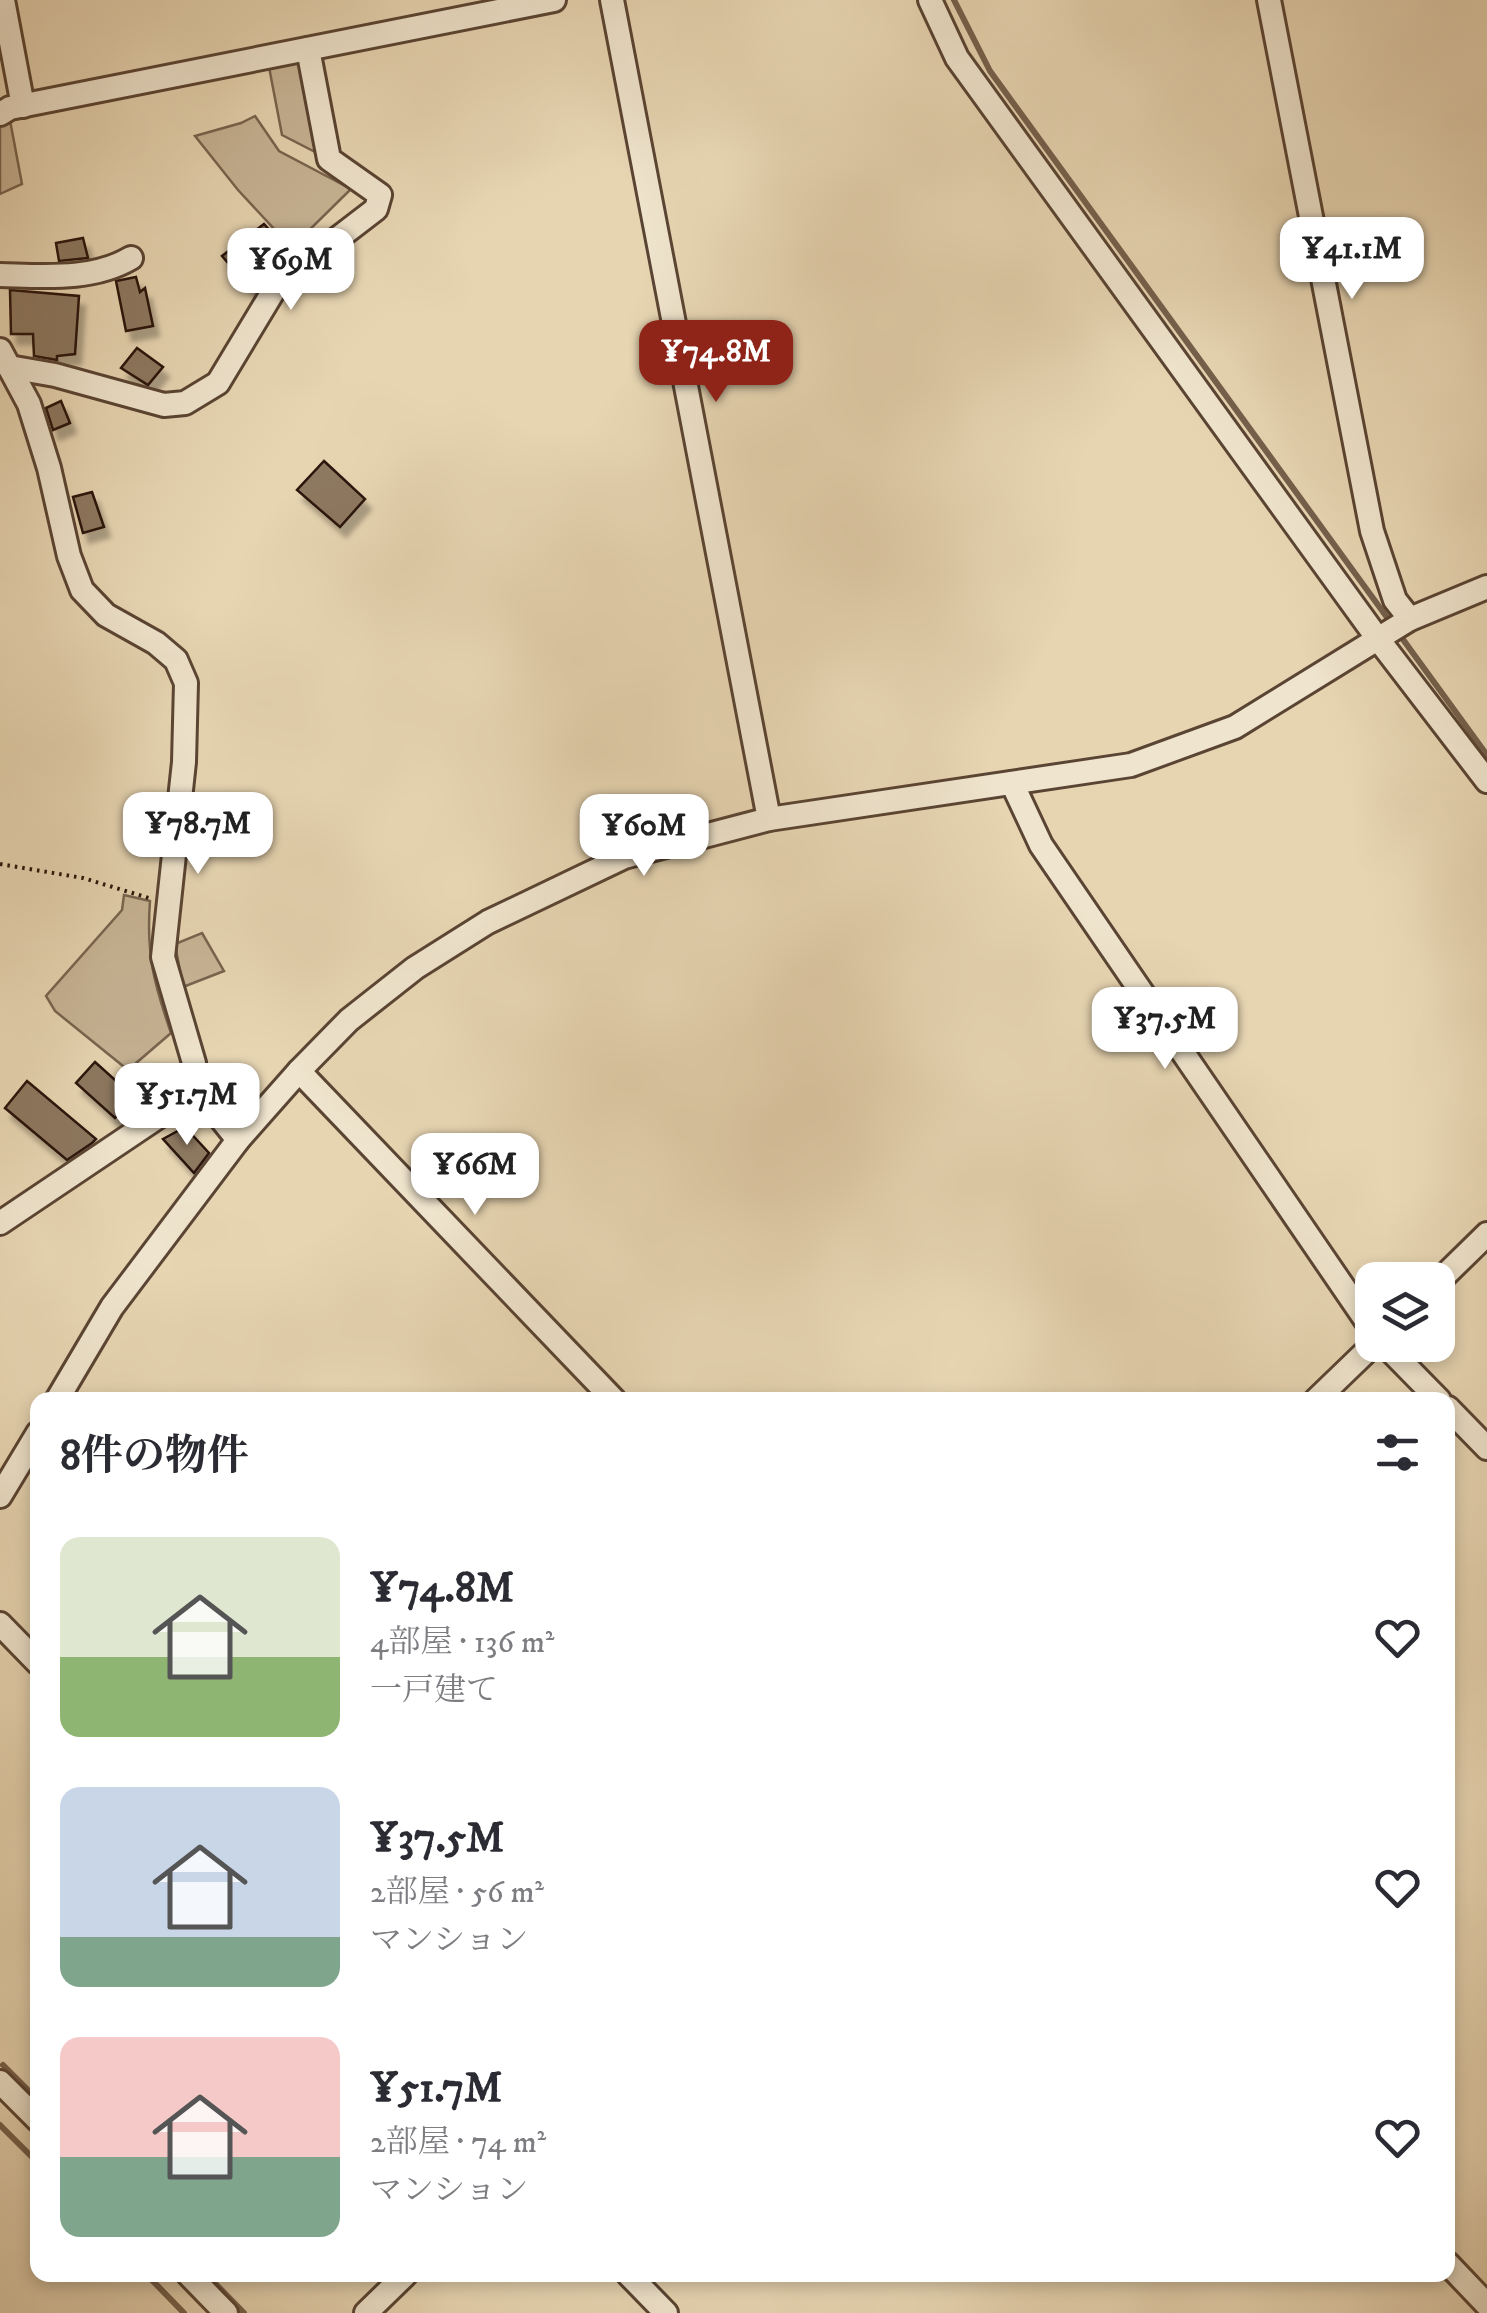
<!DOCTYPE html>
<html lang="ja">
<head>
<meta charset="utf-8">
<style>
	:root { --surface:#fff; --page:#f2f2f3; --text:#2b2b33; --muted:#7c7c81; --accent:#8f2418 }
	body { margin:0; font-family:"IM FELL DW Pica","Noto Serif JP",serif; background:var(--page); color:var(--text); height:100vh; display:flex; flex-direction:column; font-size:38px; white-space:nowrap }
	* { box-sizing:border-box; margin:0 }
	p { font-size:32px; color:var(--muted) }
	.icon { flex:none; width:55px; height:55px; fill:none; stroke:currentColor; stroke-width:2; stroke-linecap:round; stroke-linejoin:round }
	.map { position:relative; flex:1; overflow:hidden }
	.panel { position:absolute; left:30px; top:1392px; width:1425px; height:890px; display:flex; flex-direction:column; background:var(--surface); border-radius:20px; box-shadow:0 5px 15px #0003 }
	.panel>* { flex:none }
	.buttons { position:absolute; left:1355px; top:1262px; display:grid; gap:20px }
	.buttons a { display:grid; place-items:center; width:100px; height:100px; border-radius:20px; background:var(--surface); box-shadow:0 5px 15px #0003; font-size:50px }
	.price { position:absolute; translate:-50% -85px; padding:0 22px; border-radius:20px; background:#fff; color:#222; font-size:32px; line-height:65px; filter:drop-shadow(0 2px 5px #0008) }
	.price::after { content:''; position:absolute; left:50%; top:60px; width:30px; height:22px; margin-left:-15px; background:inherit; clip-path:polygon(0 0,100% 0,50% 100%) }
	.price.active { background:var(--accent); color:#fff }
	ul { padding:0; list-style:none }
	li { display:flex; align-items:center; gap:30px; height:250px; padding:0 30px }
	li span { display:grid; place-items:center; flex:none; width:280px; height:200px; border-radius:20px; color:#555 }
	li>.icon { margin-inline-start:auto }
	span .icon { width:120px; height:120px; fill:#fffc; stroke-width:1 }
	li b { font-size:42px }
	h2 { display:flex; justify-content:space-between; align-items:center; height:120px; padding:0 30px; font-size:42px }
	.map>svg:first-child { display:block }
	.green { fill:#c7b495; stroke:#79644f; stroke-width:2.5 }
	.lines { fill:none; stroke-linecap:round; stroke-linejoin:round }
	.stream { stroke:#75604c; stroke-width:6 }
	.building { fill:#8d7861; stroke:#2b1309; stroke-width:2.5; filter:url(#shadow) }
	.minor-casing { stroke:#5a4433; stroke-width:28 }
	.path { stroke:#2b1309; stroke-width:4; stroke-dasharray:2.5 5; stroke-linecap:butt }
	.minor { stroke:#efe4cd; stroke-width:22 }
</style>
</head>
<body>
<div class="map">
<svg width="1487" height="2313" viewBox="0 0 1487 2313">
	<defs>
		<filter id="shadow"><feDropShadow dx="6" dy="10" stdDeviation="2.5" flood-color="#0004"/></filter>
	</defs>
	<rect width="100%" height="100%" fill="#e7d5b2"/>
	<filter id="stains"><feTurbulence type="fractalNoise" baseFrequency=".002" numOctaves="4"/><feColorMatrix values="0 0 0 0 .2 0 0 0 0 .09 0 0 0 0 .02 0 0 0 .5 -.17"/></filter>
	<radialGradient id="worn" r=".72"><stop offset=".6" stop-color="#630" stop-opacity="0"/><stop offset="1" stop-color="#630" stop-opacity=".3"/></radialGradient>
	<!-- green -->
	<g class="green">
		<path d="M301,62L321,155L282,135L269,67Z"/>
		<path d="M9,115L22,184L0,194V122Z"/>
		<path d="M255,116L279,151L351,189L297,242L308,255L302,259L238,190L195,136L241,123Z"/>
		<path d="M124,895L150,901C146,954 154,984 171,1033L128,1070L55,1011L46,996L122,910Z"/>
		<path d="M202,933L224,971L183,987L175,944Z"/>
	</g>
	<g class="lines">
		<!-- stream -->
		<g class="stream">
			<path d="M954,0L990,71L1487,755"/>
			<path d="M3,2065L38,2100"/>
			<path d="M0,2125L38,2163"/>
			<path d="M147,2275L184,2313"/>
			<path d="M207,2275L244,2313"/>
		</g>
	</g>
	<!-- building -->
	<g class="building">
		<path d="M264,224L273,234L265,242L284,261L252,291L222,256Z"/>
		<path d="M83,238L88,258L59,261L56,243Z"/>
		<path d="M136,277L140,292L145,288L153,326L126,331L116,281Z"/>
		<path d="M10,290L79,296L75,354L57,356V360L34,356L33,334H11Z"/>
		<path d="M137,348L163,367L148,385L121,368Z"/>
		<path d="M61,401L70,423L53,430L46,408Z"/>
		<path d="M324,461L365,499L340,527L297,490Z"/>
		<path d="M92,492L104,527L83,533L73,497Z"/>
		<path d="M95,1062L134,1097L115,1118L76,1083Z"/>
		<path d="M27,1081L96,1139L92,1143L67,1160L5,1108Z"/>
		<path d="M185,1127L209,1153L194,1173L163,1139Z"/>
	</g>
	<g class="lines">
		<defs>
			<g id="minor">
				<path d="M3,0L23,106"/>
				<path d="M612,0L769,819"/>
				<path d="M930,0L957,58L1378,639L1487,781"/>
				<path d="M1269,0L1372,531L1395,600L1410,619"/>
				<path d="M0,114L10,108L554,0"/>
				<path d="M0,275C44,276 92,281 131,258"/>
				<path d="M0,350L29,404L49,468L69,556L82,590L106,615L156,643L176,660L186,683L184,762L163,957L194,1063L198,1090L238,1140"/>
				<path d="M9,367L55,375L164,405L185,403L218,383L277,285L376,209L380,195L329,159L308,49"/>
				<path d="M1012,783L1041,845L1372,1329"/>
				<path d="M299,1071L614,1400"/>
				<path d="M0,1223L198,1090"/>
				<path d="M1438,1282L1487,1234"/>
				<path d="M1385,1345L1439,1400"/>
				<path d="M57,1400L112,1307L238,1140L299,1071L349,1020L415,968L488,922L624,857L769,819L1131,765L1235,727L1410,619L1487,587"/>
				<path d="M1316,1400L1373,1345"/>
				<path d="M1448,1408L1487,1448"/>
				<path d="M0,1496L38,1433"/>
				<path d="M0,1624L38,1663"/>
				<path d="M0,2082L38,2120"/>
				<path d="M1448,2264L1487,2305"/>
				<path d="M189,2275L226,2313"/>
				<path d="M629,2275L666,2313"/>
				<path d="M366,2313L405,2275"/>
			</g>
		</defs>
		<!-- minor casing -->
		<use href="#minor" class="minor-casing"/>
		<!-- path -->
		<path class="path" d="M0,864L83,878L149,898"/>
		<!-- minor -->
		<use href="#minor" class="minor"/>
	</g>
	<rect width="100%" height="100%" filter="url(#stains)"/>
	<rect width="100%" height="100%" fill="url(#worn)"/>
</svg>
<div class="buttons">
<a><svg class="icon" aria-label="layers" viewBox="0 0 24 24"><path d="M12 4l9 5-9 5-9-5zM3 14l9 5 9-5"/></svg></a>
</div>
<b class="price" style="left:1352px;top:302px">¥41.1M</b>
<b class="price" style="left:291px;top:313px">¥69M</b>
<b class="price active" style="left:716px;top:405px">¥74.8M</b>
<b class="price" style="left:198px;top:877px">¥78.7M</b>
<b class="price" style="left:644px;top:879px">¥60M</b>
<b class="price" style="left:1165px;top:1072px">¥37.5M</b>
<b class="price" style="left:187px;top:1148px">¥51.7M</b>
<b class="price" style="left:475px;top:1218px">¥66M</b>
<section class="panel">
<h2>8件の物件<svg class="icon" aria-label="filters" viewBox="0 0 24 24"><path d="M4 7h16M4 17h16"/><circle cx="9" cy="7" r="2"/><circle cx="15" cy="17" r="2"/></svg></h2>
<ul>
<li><span style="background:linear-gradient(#dfe7d0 60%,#8fb573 0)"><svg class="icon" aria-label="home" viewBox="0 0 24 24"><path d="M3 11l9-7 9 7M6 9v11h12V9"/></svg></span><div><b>¥74.8M</b><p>4部屋 · 136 m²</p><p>一戸建て</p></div><svg class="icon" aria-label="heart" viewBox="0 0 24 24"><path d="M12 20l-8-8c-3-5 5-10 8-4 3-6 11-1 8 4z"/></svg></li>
<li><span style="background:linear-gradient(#c9d6e8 75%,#7fa58c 0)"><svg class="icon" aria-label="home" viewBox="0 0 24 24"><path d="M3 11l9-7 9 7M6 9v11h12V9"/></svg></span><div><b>¥37.5M</b><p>2部屋 · 56 m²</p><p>マンション</p></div><svg class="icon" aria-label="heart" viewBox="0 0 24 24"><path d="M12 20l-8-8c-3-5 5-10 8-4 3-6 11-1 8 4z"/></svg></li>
<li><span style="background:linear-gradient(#f6c9c9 60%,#7fa58c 0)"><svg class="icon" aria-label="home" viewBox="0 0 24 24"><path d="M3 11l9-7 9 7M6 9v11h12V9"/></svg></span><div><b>¥51.7M</b><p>2部屋 · 74 m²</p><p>マンション</p></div><svg class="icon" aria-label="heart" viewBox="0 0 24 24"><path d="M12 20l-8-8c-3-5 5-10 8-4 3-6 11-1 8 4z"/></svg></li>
</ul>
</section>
</div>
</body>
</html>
